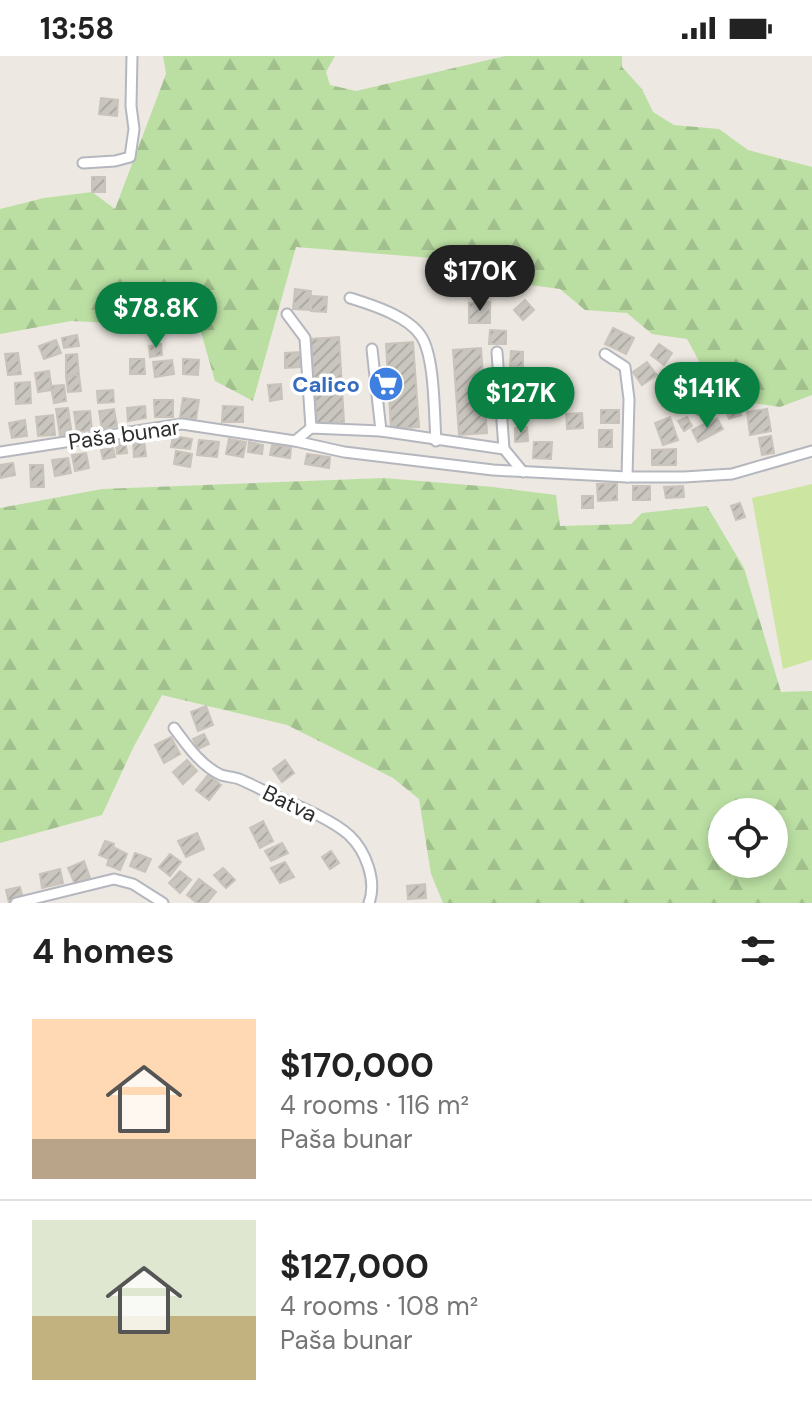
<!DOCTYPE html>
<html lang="en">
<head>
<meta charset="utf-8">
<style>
	:root { --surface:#fff; --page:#f6f6f6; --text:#222; --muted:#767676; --line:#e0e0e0; --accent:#0b8043 }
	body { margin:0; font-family:"DM Sans",sans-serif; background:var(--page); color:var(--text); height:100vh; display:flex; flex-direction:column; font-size:30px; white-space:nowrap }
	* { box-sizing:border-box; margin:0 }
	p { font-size:26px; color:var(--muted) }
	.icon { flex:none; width:44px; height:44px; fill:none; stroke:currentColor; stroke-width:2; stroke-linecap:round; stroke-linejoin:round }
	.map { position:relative; height:847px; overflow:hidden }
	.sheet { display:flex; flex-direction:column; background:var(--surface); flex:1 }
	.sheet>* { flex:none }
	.tools { position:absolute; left:708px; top:742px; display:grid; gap:16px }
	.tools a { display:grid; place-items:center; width:80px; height:80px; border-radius:50%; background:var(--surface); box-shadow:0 4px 12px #0003; font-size:40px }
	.price { position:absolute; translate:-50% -68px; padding:0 18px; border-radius:28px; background:var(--accent); color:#fff; font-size:26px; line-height:52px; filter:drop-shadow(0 2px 4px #0008) }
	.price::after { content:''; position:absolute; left:50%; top:48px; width:24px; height:18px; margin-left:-12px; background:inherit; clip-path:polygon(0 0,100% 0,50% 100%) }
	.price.selected { background:#222; color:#fff }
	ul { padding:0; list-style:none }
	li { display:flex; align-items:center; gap:24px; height:200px; padding:0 32px }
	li+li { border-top:2px solid var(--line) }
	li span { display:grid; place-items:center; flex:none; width:224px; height:160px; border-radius:0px; color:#555 }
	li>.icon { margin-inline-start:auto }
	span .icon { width:96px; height:96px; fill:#fffc; stroke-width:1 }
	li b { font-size:34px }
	h2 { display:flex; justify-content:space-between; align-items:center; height:96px; padding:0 32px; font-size:34px }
	.status { display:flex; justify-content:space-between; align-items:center; height:56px; padding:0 40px; background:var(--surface); direction:ltr }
	.status svg { height:22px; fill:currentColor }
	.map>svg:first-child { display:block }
	.forest { fill:url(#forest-firs); fill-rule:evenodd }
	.pitch { fill:#cce5a0 }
	.building { fill:url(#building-hatch); stroke:#c9c3bb; stroke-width:2 }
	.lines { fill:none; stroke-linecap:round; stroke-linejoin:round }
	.street-casing { stroke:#b5b7bf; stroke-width:13 }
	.street { stroke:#fff; stroke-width:9 }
	.labels { text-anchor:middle; stroke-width:7; stroke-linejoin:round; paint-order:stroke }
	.shop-label { font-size:22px; font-weight:bold; fill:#366cbe; stroke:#fff; text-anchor:end }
	.street-label { font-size:22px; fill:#2d2d2d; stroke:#fff }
</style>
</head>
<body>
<div class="status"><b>13:58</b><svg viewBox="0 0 49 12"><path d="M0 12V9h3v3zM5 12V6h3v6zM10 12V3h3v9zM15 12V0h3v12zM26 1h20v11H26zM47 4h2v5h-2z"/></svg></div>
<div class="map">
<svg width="812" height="847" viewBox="0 0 812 847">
	<defs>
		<pattern id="forest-firs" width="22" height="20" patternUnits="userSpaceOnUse" patternTransform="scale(2)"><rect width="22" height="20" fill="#bbdfa3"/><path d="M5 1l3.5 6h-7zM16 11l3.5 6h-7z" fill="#a1c08d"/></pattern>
		<pattern id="building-hatch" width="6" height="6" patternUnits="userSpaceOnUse" patternTransform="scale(2)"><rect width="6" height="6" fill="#c9c6bf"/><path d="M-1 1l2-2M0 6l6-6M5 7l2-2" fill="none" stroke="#adaaa4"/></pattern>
	</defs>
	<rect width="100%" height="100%" fill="#ede8e1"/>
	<!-- forest -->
	<g class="forest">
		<path d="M163,0H335L326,16L330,29L356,35L505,0H622V11L642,33L653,56L674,69L719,73L748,94L812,111V339L780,351L719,342L687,283L652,278L627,257L585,254L560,233L530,229L505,208L296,191L253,345L215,325L199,269L170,270L71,265L0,278V153L44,142L92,136L115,153L166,18Z"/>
		<path d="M384,422L493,431L556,439L560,470L631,468L642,457L707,450L744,512L781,636L812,635V847H443L431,818L419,743L393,722L287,669L162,639L133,692L102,759L0,787V452L102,433ZM774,756V808H722V756Z"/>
	</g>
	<!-- pitch -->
	<path class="pitch" d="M812,428V604L783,613L752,442Z"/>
	<!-- building -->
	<g class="building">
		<path d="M101,42L118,44L117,60L99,58Z"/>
		<rect x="92" y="121" width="13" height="15"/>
		<path d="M295,233L311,235L309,254L293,253Z"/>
		<path d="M312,240L327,241L326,256L311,255Z"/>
		<path d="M525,244L534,254L523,264L514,254Z"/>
		<path d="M490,246V267H469V247Z"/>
		<path d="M613,272L634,282L626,298L605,288Z"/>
		<path d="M490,274L506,275V288H489Z"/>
		<path d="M77,279L79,290L64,292L62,282Z"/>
		<path d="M339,281L344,366L317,368L311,283Z"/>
		<path d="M56,284L61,297L44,303L39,290Z"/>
		<path d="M413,286L419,371L391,373L386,288Z"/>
		<path d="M161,288L162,299L150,301L149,290Z"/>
		<path d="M659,288L672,297L664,309L651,299Z"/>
		<path d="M481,292L487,377L459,379L453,294Z"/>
		<path d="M511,295L523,296V311L510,310Z"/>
		<path d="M300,296L301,311L285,312V297Z"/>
		<path d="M18,297L21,318L8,319L5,298Z"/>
		<path d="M77,298L79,319L66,320V299Z"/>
		<path d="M130,303H144L145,318H130Z"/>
		<path d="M183,303L199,304L198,319L183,318Z"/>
		<path d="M172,304L174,318L155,321L153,306Z"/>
		<path d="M647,306L657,319L642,329L633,316Z"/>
		<path d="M677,311L690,324L679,336L665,323Z"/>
		<path d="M49,315L52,334L38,336L35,317Z"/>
		<path d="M79,319L81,335L68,336L66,320Z"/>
		<path d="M539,324H559V342H538Z"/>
		<path d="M30,326L31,347L16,348L15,327Z"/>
		<path d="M281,328L282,343L270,345L268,329Z"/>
		<path d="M64,329L66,345L54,347L51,330Z"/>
		<path d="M113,334L114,346L98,347L97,335Z"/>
		<path d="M690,338L703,354L697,359L691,353L686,357L683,353L688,349L684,344Z"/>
		<path d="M183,342L199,344L196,363L180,361Z"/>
		<path d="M154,344H173V361H155Z"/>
		<path d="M738,349L741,359L729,363L725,353Z"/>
		<path d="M145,350L146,362L128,365L127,352Z"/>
		<path d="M223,350L243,351V366H222Z"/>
		<path d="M68,352L72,379L60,380L56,353Z"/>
		<path d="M114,353L117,370L102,373L99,355Z"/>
		<path d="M767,353L771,375L750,379L747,356Z"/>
		<rect x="601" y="354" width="18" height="13"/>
		<path d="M90,355L92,374L77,376L74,356Z"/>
		<path d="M582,357L583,372L567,373L566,358Z"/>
		<path d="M53,359L55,379L38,380L36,361Z"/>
		<path d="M670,361L678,384L663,389L655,367Z"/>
		<path d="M687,361L692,370L684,375L678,365Z"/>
		<path d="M717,362L723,373L698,386L692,374Z"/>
		<path d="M25,364L27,380L12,382L9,367Z"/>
		<path d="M527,371L528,385L515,386V372Z"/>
		<rect x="599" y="374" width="13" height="17"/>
		<path d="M173,380L192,383L190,393L171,391Z"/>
		<path d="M771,380L774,397L762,399L759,382Z"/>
		<path d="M144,383L146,400L134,401L133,384Z"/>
		<path d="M229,383L246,386L243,401L226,398Z"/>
		<path d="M199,384L219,386L217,401L197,399Z"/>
		<path d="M125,385L127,397L117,398L116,386Z"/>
		<path d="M249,386L263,389L262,398L248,396Z"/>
		<path d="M534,386H552L551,403L533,402Z"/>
		<path d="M272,389L291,391L290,402L270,399Z"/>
		<path d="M113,392L115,401L103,403L101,394Z"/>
		<path d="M676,393V409H652V394Z"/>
		<path d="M176,395L192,398L190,411L174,408Z"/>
		<path d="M86,397L89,412L75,415L72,399Z"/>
		<path d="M307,398L330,401L329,412L305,408Z"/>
		<path d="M68,402L71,417L55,420L52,404Z"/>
		<path d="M13,407L15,419L0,422V409Z"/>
		<path d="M30,409H43L44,431H31Z"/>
		<path d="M617,427V444L598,445L597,428Z"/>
		<rect x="633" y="430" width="17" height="14"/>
		<path d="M683,430L684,441L666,442L664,431Z"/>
		<rect x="582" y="440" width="11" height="12"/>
		<path d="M740,447L745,461L736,464L731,450Z"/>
		<path d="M206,650L213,669L198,675L191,656Z"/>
		<path d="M204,678L209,688L198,693L193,683Z"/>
		<path d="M171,681L180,698L164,707L155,689Z"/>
		<path d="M187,704L197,715L183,728L173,716Z"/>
		<path d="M285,704L294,717L282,726L273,713Z"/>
		<path d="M208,719L221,729L209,744L196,734Z"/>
		<path d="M263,765L273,785L260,792L250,772Z"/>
		<path d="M197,777L204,793L186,801L178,785Z"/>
		<path d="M105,785L114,788L113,791L127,798L120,814L107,809L109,803L99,799Z"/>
		<path d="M282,787L288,797L271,805L265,795Z"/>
		<path d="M331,795L339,807L330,813L322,801Z"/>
		<path d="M135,797L151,803L145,816L130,810Z"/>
		<path d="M170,798L181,806L170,820L159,811Z"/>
		<path d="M84,805L90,822L75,828L68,812Z"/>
		<path d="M285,806L294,821L280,827L271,812Z"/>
		<path d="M223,812L235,824L226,832L214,819Z"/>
		<path d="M60,813L63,827L42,832L40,818Z"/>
		<path d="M180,815L191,824L180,837L169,827Z"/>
		<path d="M199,823L216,836L207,847H197L187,839Z"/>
		<path d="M425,828L426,842L408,843L407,830Z"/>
		<path d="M20,831L24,847H9L6,834Z"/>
	</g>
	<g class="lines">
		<defs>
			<g id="street">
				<path d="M83,107L115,105L130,101L134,73L131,50L132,0"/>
				<path d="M350,242C372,249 408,260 421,280C435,301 434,358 436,385"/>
				<path d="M287,258L305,282L311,372"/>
				<path d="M372,293L381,375"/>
				<path d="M497,296L504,393"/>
				<path d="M605,298L625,311L629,343L627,421"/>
				<path d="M295,385L311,372L381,375L504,393L523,416"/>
				<path d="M0,396L182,368L295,385L344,396L493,414L627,421H684L732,418L812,395"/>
				<path d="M174,672C187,689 200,709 221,719C227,721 234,721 239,723C251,728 262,734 273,739C296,749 331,763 349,779C366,795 377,825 369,847"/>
				<path d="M16,847L114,823L133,828L163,847"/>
			</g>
		</defs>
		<!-- street casing -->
		<use href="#street" class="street-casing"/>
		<!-- street -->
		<use href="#street" class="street"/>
	</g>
	<!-- icons -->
	<defs>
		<symbol id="supermarket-disc" viewBox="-11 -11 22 22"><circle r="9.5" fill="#3f7fe0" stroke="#fff"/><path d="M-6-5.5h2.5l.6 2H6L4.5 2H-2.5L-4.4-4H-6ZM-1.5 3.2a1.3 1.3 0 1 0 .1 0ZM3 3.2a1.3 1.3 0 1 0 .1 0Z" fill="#fff"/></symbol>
	</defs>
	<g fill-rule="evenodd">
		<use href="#supermarket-disc" x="366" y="308" width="40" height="40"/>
	</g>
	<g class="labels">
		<!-- shop labels -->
		<g class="shop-label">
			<text x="360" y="336">Calico</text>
		</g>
		<!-- street labels -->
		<g class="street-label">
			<text transform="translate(124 378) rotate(-8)" y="8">Paša bunar</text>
			<text transform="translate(290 747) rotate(26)" y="8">Batva</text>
		</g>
	</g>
</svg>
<div class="tools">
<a><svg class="icon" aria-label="locate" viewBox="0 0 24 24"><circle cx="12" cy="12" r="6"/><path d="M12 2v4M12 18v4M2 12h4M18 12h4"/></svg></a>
</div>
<b class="price selected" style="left:480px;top:257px">$170K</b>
<b class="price" style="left:156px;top:294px">$78.8K</b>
<b class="price" style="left:707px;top:374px">$141K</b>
<b class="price" style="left:521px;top:379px">$127K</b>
</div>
<section class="sheet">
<h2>4 homes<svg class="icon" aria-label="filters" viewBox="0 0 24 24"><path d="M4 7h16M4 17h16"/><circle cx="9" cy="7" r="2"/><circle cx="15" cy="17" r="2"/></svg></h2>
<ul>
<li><span style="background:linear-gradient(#ffd9b3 75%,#b9a48a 0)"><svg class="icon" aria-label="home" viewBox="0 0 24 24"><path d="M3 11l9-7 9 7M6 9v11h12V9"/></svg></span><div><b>$170,000</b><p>4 rooms · 116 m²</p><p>Paša bunar</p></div></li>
<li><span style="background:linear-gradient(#dfe7d0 60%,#c2b280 0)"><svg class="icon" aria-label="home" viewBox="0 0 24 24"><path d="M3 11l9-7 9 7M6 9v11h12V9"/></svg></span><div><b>$127,000</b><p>4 rooms · 108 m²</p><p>Paša bunar</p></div></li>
</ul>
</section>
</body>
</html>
